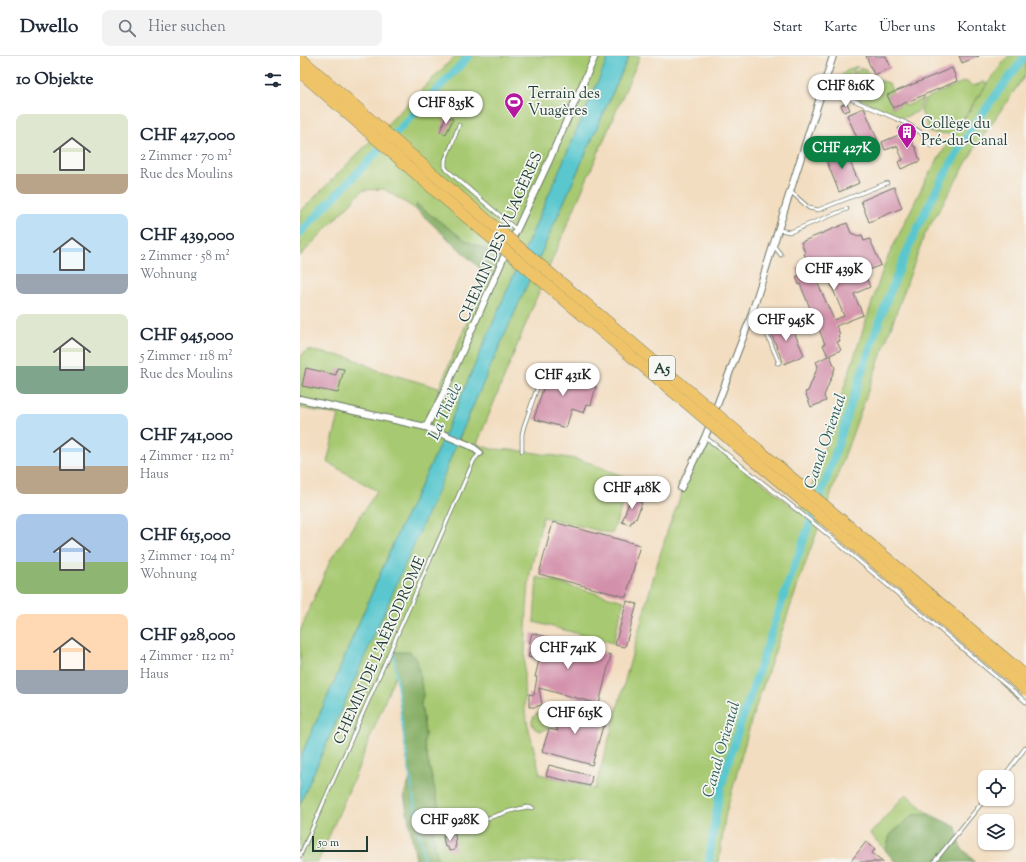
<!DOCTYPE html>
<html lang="de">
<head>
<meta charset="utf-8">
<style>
	:root { --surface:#fff; --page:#f2f2f3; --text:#1f2937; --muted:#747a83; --line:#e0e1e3; --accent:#0b8043 }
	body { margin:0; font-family:"Sorts Mill Goudy",serif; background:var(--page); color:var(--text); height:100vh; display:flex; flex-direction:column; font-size:15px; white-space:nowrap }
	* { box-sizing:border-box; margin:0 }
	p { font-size:13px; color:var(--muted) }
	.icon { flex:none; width:22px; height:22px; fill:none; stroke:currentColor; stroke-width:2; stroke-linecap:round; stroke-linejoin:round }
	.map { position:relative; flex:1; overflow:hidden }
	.panel { display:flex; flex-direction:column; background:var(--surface); width:300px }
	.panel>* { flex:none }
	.controls { position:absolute; left:678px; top:714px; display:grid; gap:8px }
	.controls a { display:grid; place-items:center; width:36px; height:36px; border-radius:8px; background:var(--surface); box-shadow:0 1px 3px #0004; font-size:20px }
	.scale { position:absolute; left:12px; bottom:10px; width:56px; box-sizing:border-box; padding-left:4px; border:2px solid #1f3d34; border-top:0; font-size:11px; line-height:14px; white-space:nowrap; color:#1f3d34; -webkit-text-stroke:3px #f6f6f2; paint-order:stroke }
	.price { position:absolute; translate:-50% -34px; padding:0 9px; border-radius:14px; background:#fff; color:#222; font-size:13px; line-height:26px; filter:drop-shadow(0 1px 2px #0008) }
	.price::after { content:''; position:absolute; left:50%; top:24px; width:12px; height:9px; margin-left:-6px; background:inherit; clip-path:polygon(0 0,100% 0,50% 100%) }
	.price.current { background:var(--accent); color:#fff }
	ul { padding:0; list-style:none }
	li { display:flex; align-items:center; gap:12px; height:100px; padding:0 16px }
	li span { display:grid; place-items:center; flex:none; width:112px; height:80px; border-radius:8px; color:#555 }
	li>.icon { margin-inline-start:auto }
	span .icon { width:48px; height:48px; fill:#fffc; stroke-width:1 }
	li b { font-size:17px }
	h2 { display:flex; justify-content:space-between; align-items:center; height:48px; padding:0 16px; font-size:17px }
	header { display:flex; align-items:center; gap:24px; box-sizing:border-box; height:56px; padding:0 20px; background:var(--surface); border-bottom:1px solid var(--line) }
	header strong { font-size:19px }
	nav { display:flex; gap:22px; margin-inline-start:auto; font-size:14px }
	.search { width:280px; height:36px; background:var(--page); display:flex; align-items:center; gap:10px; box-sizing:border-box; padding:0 14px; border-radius:8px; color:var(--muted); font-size:15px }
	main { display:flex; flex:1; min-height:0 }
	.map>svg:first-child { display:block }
	.green { fill:#a7c971; stroke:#638352 }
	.forest { fill:#85ad63; stroke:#52754c }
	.water { fill:#5ac7cf; stroke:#3c8282 }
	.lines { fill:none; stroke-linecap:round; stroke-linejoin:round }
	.stream { stroke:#5ac7cf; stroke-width:2 }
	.canal { stroke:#5ac7cf; stroke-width:8 }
	.building { fill:#d390aa; fill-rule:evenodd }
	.service-casing { stroke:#697565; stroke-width:4.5 }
	.minor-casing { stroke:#697565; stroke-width:8 }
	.service { stroke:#fff; stroke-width:3 }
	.minor { stroke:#fff; stroke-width:6 }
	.motorway-bridge-casing { stroke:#697565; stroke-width:12; stroke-linecap:butt }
	.motorway-bridge { stroke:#efc469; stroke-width:11 }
	.labels { text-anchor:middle; stroke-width:3.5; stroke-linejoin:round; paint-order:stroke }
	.shield { fill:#f6f6f2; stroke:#60746d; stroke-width:1 }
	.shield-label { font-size:14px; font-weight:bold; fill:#1f3d34 }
	.poi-label { font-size:15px; fill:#1f3d34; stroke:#f6f6f2; text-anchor:start }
	.street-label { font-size:15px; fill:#1f3d34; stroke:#f6f6f2 }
	.water-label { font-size:16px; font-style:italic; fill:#2e605b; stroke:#f6f6f2 }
</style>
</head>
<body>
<header>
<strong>Dwello</strong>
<div class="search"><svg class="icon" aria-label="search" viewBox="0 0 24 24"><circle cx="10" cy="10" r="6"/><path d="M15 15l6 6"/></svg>Hier suchen</div>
<nav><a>Start</a><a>Karte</a><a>Über uns</a><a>Kontakt</a></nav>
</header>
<main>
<section class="panel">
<h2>10 Objekte<svg class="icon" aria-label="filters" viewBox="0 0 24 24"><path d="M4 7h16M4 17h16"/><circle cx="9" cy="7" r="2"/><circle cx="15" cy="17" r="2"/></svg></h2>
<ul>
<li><span style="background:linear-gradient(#dfe7d0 75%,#b9a48a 0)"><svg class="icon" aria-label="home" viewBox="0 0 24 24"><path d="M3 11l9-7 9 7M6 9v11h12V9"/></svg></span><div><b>CHF 427,000</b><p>2 Zimmer · 70 m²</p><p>Rue des Moulins</p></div></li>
<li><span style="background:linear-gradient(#bfe0f5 75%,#9aa5b1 0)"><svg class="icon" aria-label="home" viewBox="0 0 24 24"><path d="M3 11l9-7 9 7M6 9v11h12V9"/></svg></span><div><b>CHF 439,000</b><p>2 Zimmer · 58 m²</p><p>Wohnung</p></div></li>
<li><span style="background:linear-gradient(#dfe7d0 65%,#7fa58c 0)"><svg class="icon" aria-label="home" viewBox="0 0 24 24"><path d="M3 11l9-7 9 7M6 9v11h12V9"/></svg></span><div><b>CHF 945,000</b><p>5 Zimmer · 118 m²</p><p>Rue des Moulins</p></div></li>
<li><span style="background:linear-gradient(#bfe0f5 65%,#b9a48a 0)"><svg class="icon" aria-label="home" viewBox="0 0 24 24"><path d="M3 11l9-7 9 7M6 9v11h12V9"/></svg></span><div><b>CHF 741,000</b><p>4 Zimmer · 112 m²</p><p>Haus</p></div></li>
<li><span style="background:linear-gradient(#a9c7e8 60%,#8fb573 0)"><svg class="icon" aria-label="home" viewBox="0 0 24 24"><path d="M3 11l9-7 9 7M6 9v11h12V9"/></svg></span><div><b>CHF 615,000</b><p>3 Zimmer · 104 m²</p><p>Wohnung</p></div></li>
<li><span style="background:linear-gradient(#ffd9b3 70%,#9aa5b1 0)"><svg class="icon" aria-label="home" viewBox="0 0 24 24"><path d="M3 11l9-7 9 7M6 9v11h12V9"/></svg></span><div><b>CHF 928,000</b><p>4 Zimmer · 112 m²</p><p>Haus</p></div></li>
</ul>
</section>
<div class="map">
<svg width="726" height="806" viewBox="0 0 726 806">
	<rect width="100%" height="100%" fill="#f6f6f2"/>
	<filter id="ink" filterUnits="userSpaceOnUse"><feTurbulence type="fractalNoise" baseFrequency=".025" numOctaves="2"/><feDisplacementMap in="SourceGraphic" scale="8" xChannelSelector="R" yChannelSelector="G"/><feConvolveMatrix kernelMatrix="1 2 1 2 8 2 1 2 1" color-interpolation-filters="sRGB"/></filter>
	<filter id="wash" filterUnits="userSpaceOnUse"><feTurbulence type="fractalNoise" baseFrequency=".012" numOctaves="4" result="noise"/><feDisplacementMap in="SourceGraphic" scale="16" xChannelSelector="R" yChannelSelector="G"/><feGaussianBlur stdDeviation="0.9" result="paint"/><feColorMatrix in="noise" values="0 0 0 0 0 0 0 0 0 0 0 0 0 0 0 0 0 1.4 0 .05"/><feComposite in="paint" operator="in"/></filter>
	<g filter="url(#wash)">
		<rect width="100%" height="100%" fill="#f3ddc0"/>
		<!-- green -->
		<g class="green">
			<path d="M155,0H309L149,368L131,408L99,474L55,576L38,617L0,702V575L31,503L77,435L27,406L39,359L0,352V301L7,294L52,302L77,314L139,332L187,219L202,202L165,184L116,149L117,154L84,133L63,134L0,200V156Z"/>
			<path d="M329,0H340L249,211L177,388L191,393L216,394L276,403L293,408L331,424L312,478L243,461L230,517L227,551L224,623L225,657L240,718L295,733L356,512L368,473L380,442L382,436L381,432L405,381L501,457L512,429L585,207L626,123L648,87L687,28L708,0H726V18L676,90L624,180L529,443L514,484L509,497L452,662L425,761L419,806H138L133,779L134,769L138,762L139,752L124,688L125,678L121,647L123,638L110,597L95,596L96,617L57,715L18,806H0V748L177,341Z"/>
			<path d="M555,11H558C550,16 545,19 551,29L553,30H556C552,27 551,22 552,17L553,16L558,15L560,12L567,15L575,23L589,27L593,37L587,39L593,52L604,47L606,50L623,43L619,55L603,62L537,33L539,32C538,21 544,14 555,11Z"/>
			<path d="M665,25L673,30L682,27V25L687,28L652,78L630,77L621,55L625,44L627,42Z"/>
			<path d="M237,521L324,545L313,587L234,566Z"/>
			<circle cx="241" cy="666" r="9"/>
			<path d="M606,738L629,758L613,759L590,779L586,795L570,778Z"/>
		</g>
		<!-- forest -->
		<g class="forest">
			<path d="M116,148L165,184L203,202L187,219L117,154Z"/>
			<path d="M94,596H110L117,604L119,614L123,638L121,647L125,678L124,688L139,752L138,762L134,769L133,779L138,806H117L116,804L104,739L110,723L105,689L96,617Z"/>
			<path d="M629,758L656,771L660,790L675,806H626L625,805L615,803L608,806H595L586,795L590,779L613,759Z"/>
		</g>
		<!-- water -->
		<path class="water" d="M309,0H329L177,341L157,386L138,434L0,748V702L38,617L55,576L99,474L131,408L149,368Z"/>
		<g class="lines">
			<!-- stream -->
			<path class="stream" d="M94,596C100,667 113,736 124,806"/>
			<!-- canal -->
			<g class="canal">
				<path d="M0,177L169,0"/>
				<path d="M409,806C412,783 415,759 420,737C430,694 446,653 460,611C479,553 499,495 521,438C545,372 564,304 589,239C609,187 633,136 662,89C681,58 703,28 726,0"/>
			</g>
		</g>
		<g id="blocks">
			<!-- building -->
			<g class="building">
				<path d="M566,0H586L591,12L574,19Z"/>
				<path d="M659,0H679L662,7Z"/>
				<path d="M652,12L657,25L593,52L587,39Z"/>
				<path d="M547,47L550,54L544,56L541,49Z"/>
				<path d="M564,52L578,85L565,90L562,82L558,84L547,59Z"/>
				<path d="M146,60L153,63L146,78L140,76Z"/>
				<path d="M604,69L614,91L615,90L620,105L601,113L598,106L603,104L597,90L585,94L582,86L601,78L598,72Z"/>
				<path d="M545,93L559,127L539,136L525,101Z"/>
				<path d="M594,131L602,152L569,166L561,145Z"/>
				<path d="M547,167L551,177L558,180L562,179L564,185L570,183L581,209L564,216L570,231L554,238L563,259L536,270L540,278L538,279L540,285L537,286L541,294L530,299L535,312L524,340L526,345L511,351L505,336L508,335L518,310L516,306L528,300L523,289L525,288L500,228L499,229L496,221L500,219L497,212L509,207L511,210L506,200L504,199L505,197L501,186ZM522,207L544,260L534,264L511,212Z"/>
				<path d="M489,264L504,299L484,308L469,273Z"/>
				<path d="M250,309L281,318L280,325L296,330L291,349L287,348L284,357L272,353L266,372L234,363Z"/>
				<path d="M6,312L36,319L37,312L44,313L38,337L2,330Z"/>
				<path d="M332,438L341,441L339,446L342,447L336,463L334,462L333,466H331L330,469L322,466Z"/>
				<path d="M253,466L340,489L326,541L239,518Z"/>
				<path d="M327,545L337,548L325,591L315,589Z"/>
				<path d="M232,577L259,584L258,585L311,599L299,648L239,632L242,649L237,650V651H229V638L234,639L237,621H235L239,604L228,601L232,589L229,588Z"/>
				<path d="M263,650H269L274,654L282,669L285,656L307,662L305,671L303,670L292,709L242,695L249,673L258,675L253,664V660L256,653Z"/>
				<path d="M249,709L292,720L290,730L246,720Z"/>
				<path d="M155,778L156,790H155V794L149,795L148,791H145L143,780Z"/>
				<path d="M566,786L575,793L572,797L584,806H550Z"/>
			</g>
		</g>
	</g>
	<g filter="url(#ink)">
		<use href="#blocks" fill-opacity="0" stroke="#697565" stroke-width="1"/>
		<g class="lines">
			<defs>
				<g id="service">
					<path d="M523,31L606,67L620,76L625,81L631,90"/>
					<path d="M159,69L152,88L145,104V111L147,114L184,146L211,169L217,174"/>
					<path d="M491,136L509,152L518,154L587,127"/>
					<path d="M479,174L490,176L547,153"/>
					<path d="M474,190L481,199"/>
					<path d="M466,276L479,307H477"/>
					<path d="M405,381L521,473L726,646"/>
					<path d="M222,395V378L224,370L244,312"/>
					<path d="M703,721L726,691"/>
					<path d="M157,772L210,755L227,751L233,752"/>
					<path d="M0,800L174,404L180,397"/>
					<path d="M634,806L685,743"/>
				</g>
				<g id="minor">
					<path d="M211,186L248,107L295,0"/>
					<path d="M0,343L126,371L171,390L180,397"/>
					<path d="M414,357L449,266L533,0"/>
					<path d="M126,371L145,334L207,194"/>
					<path d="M381,432L405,381L411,366"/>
				</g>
			</defs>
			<!-- service casing -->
			<use href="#service" class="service-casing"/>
			<!-- minor casing -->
			<use href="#minor" class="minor-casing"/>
			<!-- service -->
			<use href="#service" class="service"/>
			<!-- minor -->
			<use href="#minor" class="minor"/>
			<defs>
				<g id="motorway-bridge">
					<path d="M0,2L147,130L726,620"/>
					<path d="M0,16L138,137L726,634"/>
				</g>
			</defs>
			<!-- motorway-bridge casing -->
			<use href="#motorway-bridge" class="motorway-bridge-casing"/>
			<!-- motorway-bridge -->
			<use href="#motorway-bridge" class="motorway-bridge"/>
		</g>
	</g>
	<!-- icons -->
	<defs>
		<symbol id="stadium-pin" viewBox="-11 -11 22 30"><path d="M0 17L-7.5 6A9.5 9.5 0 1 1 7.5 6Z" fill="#b5179e" stroke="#f6f6f2"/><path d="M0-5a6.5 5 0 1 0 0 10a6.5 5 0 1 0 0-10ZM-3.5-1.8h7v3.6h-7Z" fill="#fff"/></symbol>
		<symbol id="building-pin" viewBox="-11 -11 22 30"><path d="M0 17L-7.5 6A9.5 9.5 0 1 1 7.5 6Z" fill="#b5179e" stroke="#f6f6f2"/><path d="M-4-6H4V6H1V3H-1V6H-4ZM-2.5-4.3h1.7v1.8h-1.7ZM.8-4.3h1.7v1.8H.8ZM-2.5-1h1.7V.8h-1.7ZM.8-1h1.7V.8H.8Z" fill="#fff"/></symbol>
	</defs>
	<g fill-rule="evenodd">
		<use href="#stadium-pin" x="203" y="35" width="22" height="30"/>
		<use href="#building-pin" x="596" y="65" width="22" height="30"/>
	</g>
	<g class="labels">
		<!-- shield labels -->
		<rect class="shield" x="349" y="300" width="26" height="24" rx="3"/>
		<g class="shield-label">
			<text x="362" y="317">A5</text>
		</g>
		<!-- poi labels -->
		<g class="poi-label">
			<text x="228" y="42">Terrain des<tspan x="228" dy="17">Vuagères</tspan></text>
			<text x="621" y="72">Collège du<tspan x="621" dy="17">Pré-du-Canal</tspan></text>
		</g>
		<!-- street labels -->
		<g class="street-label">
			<text transform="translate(200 181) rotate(-66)" y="5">CHEMIN DES VUAGÈRES</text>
			<text transform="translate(79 594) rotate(-66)" y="5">CHEMIN DE L'AÉRODROME</text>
		</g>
		<!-- water labels -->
		<g class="water-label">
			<text transform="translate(144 355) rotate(-66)" y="6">La Thièle</text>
			<text transform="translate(524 385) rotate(-71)" y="6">Canal Oriental</text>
			<text transform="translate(420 693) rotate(-74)" y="6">Canal Oriental</text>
		</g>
	</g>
</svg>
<div class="controls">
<a><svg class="icon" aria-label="locate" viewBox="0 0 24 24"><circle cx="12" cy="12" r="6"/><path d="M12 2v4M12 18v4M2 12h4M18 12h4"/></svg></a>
<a><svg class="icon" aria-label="layers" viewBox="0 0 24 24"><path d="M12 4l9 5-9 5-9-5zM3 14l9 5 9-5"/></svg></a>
</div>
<div class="scale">50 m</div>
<b class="price" style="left:546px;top:52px">CHF 816K</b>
<b class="price" style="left:146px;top:69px">CHF 835K</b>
<b class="price current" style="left:542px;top:114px">CHF 427K</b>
<b class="price" style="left:534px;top:235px">CHF 439K</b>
<b class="price" style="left:486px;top:286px">CHF 945K</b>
<b class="price" style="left:263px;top:341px">CHF 431K</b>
<b class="price" style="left:332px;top:454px">CHF 418K</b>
<b class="price" style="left:268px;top:614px">CHF 741K</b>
<b class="price" style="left:275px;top:679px">CHF 615K</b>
<b class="price" style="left:150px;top:786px">CHF 928K</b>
</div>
</main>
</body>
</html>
